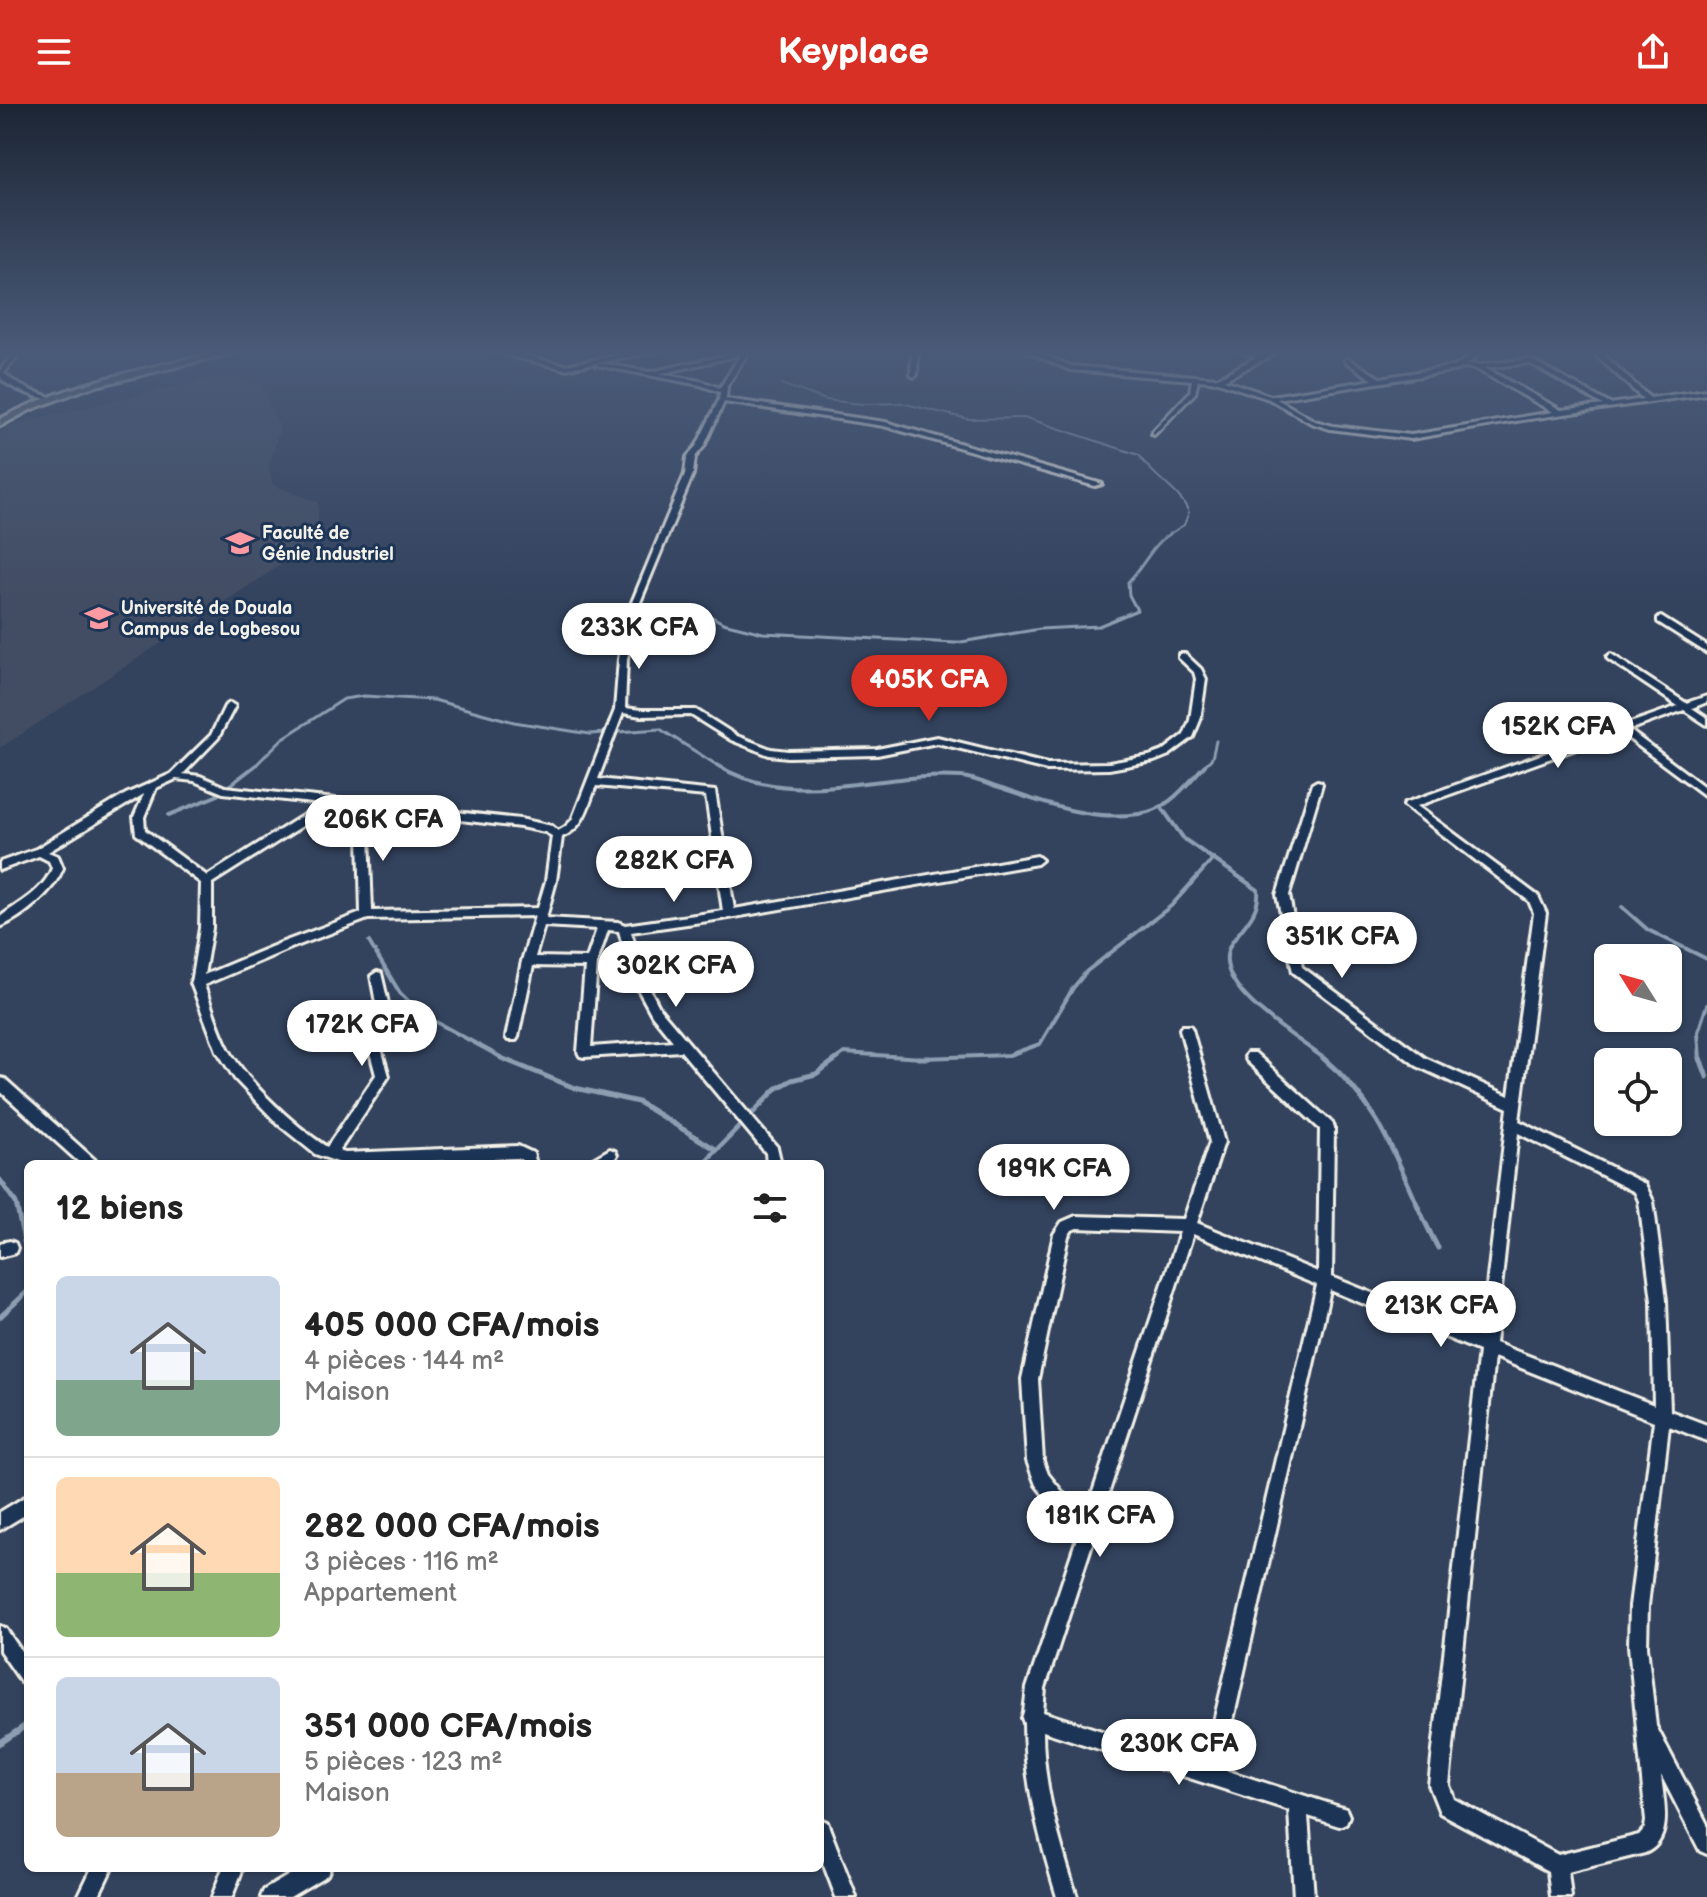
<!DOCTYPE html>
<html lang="fr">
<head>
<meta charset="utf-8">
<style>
	:root { --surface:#fff; --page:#f2f2f2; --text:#222; --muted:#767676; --line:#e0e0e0; --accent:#d93025 }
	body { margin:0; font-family:"Balsamiq Sans",sans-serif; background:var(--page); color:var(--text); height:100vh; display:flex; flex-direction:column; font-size:30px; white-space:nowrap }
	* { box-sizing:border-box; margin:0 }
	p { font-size:26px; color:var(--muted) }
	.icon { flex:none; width:44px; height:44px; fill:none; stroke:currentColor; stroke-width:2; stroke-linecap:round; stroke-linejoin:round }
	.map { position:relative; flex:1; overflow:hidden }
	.panel { position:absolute; left:24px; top:1056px; width:800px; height:712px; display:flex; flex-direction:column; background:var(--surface); border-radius:12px; box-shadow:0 2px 6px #0004 }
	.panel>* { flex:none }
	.needle { width:52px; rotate:307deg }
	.controls { position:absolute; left:1594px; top:840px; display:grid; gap:16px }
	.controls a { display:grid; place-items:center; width:88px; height:88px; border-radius:12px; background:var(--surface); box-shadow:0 2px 6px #0004; font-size:40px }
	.price { position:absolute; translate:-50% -68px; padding:0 18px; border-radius:28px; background:#fff; color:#222; font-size:26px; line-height:52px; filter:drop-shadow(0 2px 4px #0008) }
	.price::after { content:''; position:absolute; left:50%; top:48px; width:24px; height:18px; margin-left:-12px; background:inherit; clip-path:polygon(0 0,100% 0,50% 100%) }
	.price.current { background:var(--accent); color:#fff }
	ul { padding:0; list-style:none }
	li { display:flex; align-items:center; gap:24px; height:200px; padding:0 32px }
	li+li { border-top:2px solid var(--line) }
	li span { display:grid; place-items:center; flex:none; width:224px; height:160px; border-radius:12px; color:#555 }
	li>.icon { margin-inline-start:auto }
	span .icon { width:96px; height:96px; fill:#fffc; stroke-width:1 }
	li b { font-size:34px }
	h2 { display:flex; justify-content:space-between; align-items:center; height:96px; padding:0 32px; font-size:34px }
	header { display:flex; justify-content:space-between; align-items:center; height:104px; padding:0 32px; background:var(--accent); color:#fff; font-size:36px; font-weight:800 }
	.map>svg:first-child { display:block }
	.built { fill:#424d63 }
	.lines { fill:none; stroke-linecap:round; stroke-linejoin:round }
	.stream-far4 { stroke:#8c9eb1; stroke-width:2 }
	.stream-far3 { stroke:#8c9eb1; stroke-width:3 }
	.stream-far2 { stroke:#8c9eb1; stroke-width:4 }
	.stream-far1 { stroke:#8c9eb1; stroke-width:5 }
	.stream { stroke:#8c9eb1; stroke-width:6 }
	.minor-casing { stroke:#f4f1e8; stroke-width:6 }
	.major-casing { stroke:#f4f1e8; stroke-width:6 }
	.minor { fill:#1d3557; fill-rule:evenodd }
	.major { fill:#6a7074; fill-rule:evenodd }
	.labels { text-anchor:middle; stroke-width:6; stroke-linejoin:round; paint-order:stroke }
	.far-poi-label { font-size:18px; font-weight:bold; fill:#f4f1e8; stroke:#1d3557; text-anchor:start }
</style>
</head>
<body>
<header><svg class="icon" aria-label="menu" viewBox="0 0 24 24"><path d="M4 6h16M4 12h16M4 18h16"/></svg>Keyplace<svg class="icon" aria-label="share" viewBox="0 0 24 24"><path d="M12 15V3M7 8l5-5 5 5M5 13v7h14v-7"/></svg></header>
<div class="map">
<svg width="1707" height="1793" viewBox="0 0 1707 1793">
	<rect width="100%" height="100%" fill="#33435e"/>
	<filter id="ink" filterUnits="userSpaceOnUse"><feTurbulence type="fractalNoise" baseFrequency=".0125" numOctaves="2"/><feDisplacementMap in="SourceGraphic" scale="16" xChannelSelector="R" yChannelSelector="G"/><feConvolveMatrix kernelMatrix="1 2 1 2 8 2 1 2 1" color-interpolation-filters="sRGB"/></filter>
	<g filter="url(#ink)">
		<!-- built -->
		<path class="built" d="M226,271L261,281L280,324L269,363L273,381L318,398V424L287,457L0,644V328L17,319Z"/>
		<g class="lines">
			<!-- stream-far4 -->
			<path class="stream-far4" d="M781,280L826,296L861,300L901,299L968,315L1027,314L1139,351C1153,374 1178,384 1189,408L1184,421L1166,432"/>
			<!-- stream-far3 -->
			<g class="stream-far3">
				<path d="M695,503L723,519L763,529L955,539L1040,525L1099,522L1137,506L1129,491L1128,478C1143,464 1152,440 1170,430"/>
				<path d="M254,663L282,635L344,595L364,592L434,596L514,618L590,630L660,625L720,663"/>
				<path d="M1203,663L1212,654L1216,637"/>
			</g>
			<!-- stream-far2 -->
			<g class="stream-far2">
				<path d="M717,661C789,707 882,667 961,673C975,674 989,681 1002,685C1046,700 1091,717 1139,710C1169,706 1185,682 1205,661"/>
				<path d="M1162,704L1184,735L1258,786C1260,810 1243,821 1231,840C1206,882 1299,934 1326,956"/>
				<path d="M169,711L216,692L256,661"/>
				<path d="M1622,803L1648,826L1707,855"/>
				<path d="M369,838L400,889L423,911L506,956"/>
				<path d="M835,956L844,949L922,954L1009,951L1040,940L1073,884L1087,867L1171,802L1214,754"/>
				<path d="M1700,956L1698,928L1707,901"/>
			</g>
			<!-- stream-far1 -->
			<g class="stream-far1">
				<path d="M501,954L575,984L638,998L717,1046"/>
				<path d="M918,954H929"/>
				<path d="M1323,954C1390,1010 1399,1071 1438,1144"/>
				<path d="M1700,954L1707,973"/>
				<path d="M703,1060L776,985L792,976L816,970L838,954"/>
				<path d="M0,1076L16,1099L28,1156"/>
				<path d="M0,1213L28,1187"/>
			</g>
			<!-- stream -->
			<path class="stream" d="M0,1639L28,1620"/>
			<defs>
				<g id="minor">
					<path d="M8,247H14L16,254L4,269C18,283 35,288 53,294V296C42,295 3,284 0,271C0,265 6,258 10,254Z"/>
					<path d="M490,247H503L565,261L642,247H658L565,265Z"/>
					<path d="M732,247H739L732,253L659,270L701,277L720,284L743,247H749L727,282L726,295L885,318L1102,380L1095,382L884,322L724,298L704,342L695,353L693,370L636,508L627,555L625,604L641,606H696L737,632L771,645L788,647L877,645L937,633L1047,660L1109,659L1149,652L1163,647L1184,631L1190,616L1196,575L1194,568L1179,554V550H1185L1201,565L1206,575L1200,616L1193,633L1169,651L1154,657L1109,665L1047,666L937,639L877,651L788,653L769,651L731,636L691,611L641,612L623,609L598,675L715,687L734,805L1037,752L1042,756L1037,760L729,814L631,828L645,876L660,905L777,1043L781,1060H767L766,1049L681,947L584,953L580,952L578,948L585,863L533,862L518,933L516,936H508L506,933L522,857L535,812L368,815L291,844L204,881C211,901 217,921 226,940C243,975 294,1022 327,1043L376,971L368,941L376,899L371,872L377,868L381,869L388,899L380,941L389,972L339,1047L345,1049L518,1042L533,1049L536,1060H522V1056L517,1054L343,1060L315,1050L279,1021L235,975L217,947L191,879L200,824L201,779L136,730L134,713L144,690L48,748L58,752L63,764C54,788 23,813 0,823V813C18,799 44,787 52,764L49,757L39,752L0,766V758L36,745L126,690L171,670L211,631L225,602L230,599L235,602L218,634L183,670L200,672L225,683L520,715L552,722L558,727L565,723L572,716L615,606L619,555L628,508L685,370L687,353L697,341L719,296L720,288L700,281L596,261L599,259L650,268L728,251ZM176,675L194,677L223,689L321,700L207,772L145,726L144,713L156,684ZM596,682L706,692L723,807L625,821L618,818L546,814L556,777L562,733C584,724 588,702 596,682ZM334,702L366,705L359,731L361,809L283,838L204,871L212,824V779ZM376,706L520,723L545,728L552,732L546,777L538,804L372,807L369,731ZM544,822L597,825L587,854L535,853ZM608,826L619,827L633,876L652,911L673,937L591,943L597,859Z"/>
					<path d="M912,247H918L917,271L914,273L911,271Z"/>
					<path d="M1026,247H1035L1071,262L1218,274L1258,252L1237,247L1263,250L1276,247L1268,253L1224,276L1271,292L1373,276L1345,257V255L1347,254L1380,274L1456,262L1476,247H1483L1468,260L1478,261L1530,255L1610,300L1643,295L1592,247H1599L1650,294L1707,286V290L1522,316L1411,335L1330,325L1311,319L1269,295L1218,278L1198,276L1195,289L1154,331L1152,330V328L1190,288L1192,276L1070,266ZM1529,259L1603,301L1561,306L1485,264ZM1464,263L1476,265L1553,308L1411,331L1333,322L1315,317L1277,295L1458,266Z"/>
					<path d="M1661,513L1707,542V549L1658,518V514Z"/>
					<path d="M1611,550L1686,599L1707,592V598L1692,604L1707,614V621L1684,606L1629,626L1707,685V693L1621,629L1417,702L1538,792L1546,809L1519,1017L1645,1080L1653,1097L1666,1196L1670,1307L1707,1321V1337L1669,1322L1648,1502L1647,1542L1656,1622L1707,1720V1750L1700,1747L1661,1671C1663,1696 1675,1736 1645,1749L1568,1768L1571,1793H1551L1548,1767L1440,1709L1429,1681L1479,1247L1330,1186L1222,1665L1346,1705L1349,1712L1346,1719L1339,1722L1308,1712L1314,1793H1294L1289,1706L1043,1627C1043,1684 1060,1739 1077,1793H1057C1040,1736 1024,1679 1024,1619L1022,1614L1024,1608L1027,1584L1077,1434L1036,1381L1027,1357L1022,1275L1054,1130L1062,1118L1076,1112L1184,1115L1210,1038L1180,925L1182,922H1190L1192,925L1224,1038L1197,1119L1318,1168L1320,1025L1247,957L1245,953L1247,949H1255L1332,1019L1334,1023L1332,1173L1481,1233L1508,1004L1417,962L1293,868L1277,791L1312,680L1317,677L1321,678L1322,680L1289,791L1302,863L1425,954L1509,992L1534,809L1529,797L1404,701L1405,699L1678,602L1608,555L1607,553ZM1518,1029L1635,1088L1639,1097L1652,1196L1654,1301L1495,1239ZM1077,1124L1180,1128L1084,1415L1048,1370L1043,1357L1038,1275L1068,1132L1072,1126ZM1193,1130L1317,1181L1204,1660L1043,1608L1045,1584ZM1494,1253L1654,1317L1630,1502L1629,1542L1646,1717L1645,1724L1639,1731L1558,1751L1454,1695L1449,1681Z"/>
					<path d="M0,974L5,975L95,1056L97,1060H81L0,987Z"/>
					<path d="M610,1045L615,1047L617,1051C611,1062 600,1060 589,1060L591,1056Z"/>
					<path d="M10,1137L15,1139L17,1144L15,1149L0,1153V1139Z"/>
					<path d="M28,1391V1409L0,1426V1408Z"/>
					<path d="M0,1522L6,1525L28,1557V1582L22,1579L0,1547Z"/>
					<path d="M820,1715L827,1718L856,1793H836L820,1751Z"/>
					<path d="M92,1764H112L98,1793H78Z"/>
					<path d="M223,1764H243L232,1793H212Z"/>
					<path d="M301,1764H330L327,1771L290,1793H261L264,1786Z"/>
				</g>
				<path id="major" d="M224,247H241L88,284L30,306L0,322V315C70,278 147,264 224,247Z"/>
			</defs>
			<!-- minor casing -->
			<use href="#minor" class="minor-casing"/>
			<!-- major casing -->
			<use href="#major" class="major-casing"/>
			<!-- minor -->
			<use href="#minor" class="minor"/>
			<!-- major -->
			<use href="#major" class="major"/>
		</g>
	</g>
	<!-- sky -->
	<linearGradient id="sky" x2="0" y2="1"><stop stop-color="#1c2534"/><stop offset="0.5" stop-color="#4a5b79"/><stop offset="1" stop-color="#4a5b79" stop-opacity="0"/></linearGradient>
	<rect width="1707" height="498" fill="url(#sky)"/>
	<!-- icons -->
	<defs>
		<symbol id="university-bare" viewBox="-9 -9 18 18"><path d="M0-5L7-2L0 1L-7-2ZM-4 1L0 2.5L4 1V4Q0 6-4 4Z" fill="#ff9aa2" stroke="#1d3557" stroke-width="2.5" paint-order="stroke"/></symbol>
	</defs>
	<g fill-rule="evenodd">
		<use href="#university-bare" x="220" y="419" width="40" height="40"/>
		<use href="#university-bare" x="79" y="494" width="40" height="40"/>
	</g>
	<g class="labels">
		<!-- far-poi labels -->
		<g class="far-poi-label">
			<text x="262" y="435">Faculté de<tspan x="262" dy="21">Génie Industriel</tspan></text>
			<text x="121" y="510">Université de Douala<tspan x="121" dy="21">Campus de Logbesou</tspan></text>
		</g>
	</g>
</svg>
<div class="controls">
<a><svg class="needle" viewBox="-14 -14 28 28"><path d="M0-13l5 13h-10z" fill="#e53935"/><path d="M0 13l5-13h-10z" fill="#767676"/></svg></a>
<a><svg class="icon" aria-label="locate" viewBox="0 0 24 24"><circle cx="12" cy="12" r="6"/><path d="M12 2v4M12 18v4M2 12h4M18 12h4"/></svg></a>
</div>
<b class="price" style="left:639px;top:567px">233K CFA</b>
<b class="price current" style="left:929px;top:619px">405K CFA</b>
<b class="price" style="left:1558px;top:666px">152K CFA</b>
<b class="price" style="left:383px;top:759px">206K CFA</b>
<b class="price" style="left:674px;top:800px">282K CFA</b>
<b class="price" style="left:1342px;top:876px">351K CFA</b>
<b class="price" style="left:676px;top:905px">302K CFA</b>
<b class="price" style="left:362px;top:964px">172K CFA</b>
<b class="price" style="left:1054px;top:1108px">189K CFA</b>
<b class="price" style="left:1441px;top:1245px">213K CFA</b>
<b class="price" style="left:1100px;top:1455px">181K CFA</b>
<b class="price" style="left:1179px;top:1683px">230K CFA</b>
<section class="panel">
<h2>12 biens<svg class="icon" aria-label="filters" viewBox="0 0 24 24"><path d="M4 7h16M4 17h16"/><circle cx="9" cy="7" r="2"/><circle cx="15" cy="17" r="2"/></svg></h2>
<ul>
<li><span style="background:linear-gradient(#c9d6e8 65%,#7fa58c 0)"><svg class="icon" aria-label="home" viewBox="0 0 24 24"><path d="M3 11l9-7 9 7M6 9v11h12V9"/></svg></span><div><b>405 000 CFA/mois</b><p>4 pièces · 144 m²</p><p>Maison</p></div></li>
<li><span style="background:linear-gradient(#ffd9b3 60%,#8fb573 0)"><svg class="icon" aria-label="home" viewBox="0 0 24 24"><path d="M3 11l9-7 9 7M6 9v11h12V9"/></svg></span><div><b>282 000 CFA/mois</b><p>3 pièces · 116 m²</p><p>Appartement</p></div></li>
<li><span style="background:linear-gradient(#c9d6e8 60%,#b9a48a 0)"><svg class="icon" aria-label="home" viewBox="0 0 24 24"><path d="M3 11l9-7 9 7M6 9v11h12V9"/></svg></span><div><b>351 000 CFA/mois</b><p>5 pièces · 123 m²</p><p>Maison</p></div></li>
</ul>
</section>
</div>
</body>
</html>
